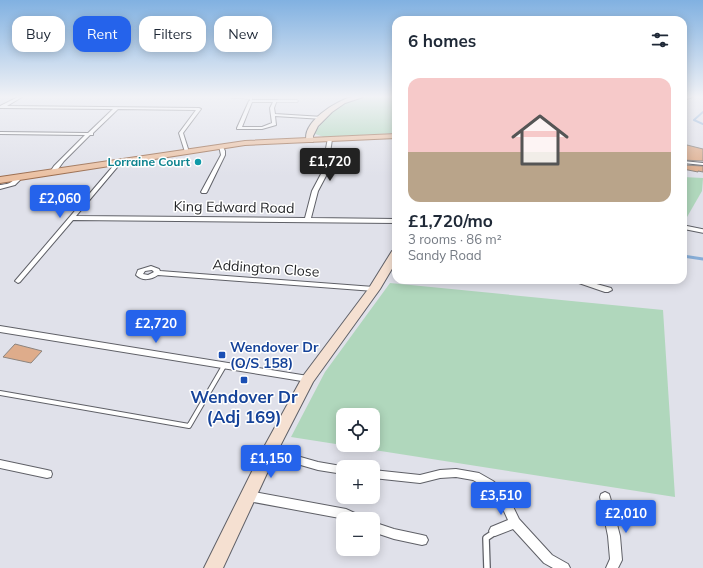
<!DOCTYPE html>
<html lang="en">
<head>
<meta charset="utf-8">
<style>
	:root { --surface:#fff; --page:#f6f6f7; --text:#1f2937; --muted:#747a83; --line:#e0e1e3; --accent:#2563eb }
	body { margin:0; font-family:Mulish,sans-serif; background:var(--page); color:var(--text); height:100vh; display:flex; flex-direction:column; font-size:15px; white-space:nowrap }
	* { box-sizing:border-box; margin:0 }
	p { font-size:13px; color:var(--muted) }
	.icon { flex:none; width:22px; height:22px; fill:none; stroke:currentColor; stroke-width:2; stroke-linecap:round; stroke-linejoin:round }
	.map { position:relative; flex:1; overflow:hidden }
	.drawer { position:absolute; left:392px; top:16px; width:295px; height:268px; display:flex; flex-direction:column; background:var(--surface); border-radius:12px; box-shadow:0 2px 10px #0003 }
	.drawer>* { flex:none }
	.hud { position:absolute; left:12px; top:16px; width:320px; height:36px; display:flex; gap:8px }
	.buttons { position:absolute; left:336px; top:408px; display:grid; gap:8px }
	.buttons a { display:grid; place-items:center; width:44px; height:44px; border-radius:8px; background:var(--surface); box-shadow:0 2px 10px #0003; font-size:20px }
	.price { position:absolute; translate:-50% -34px; padding:0 9px; border-radius:4px; background:var(--accent); color:#fff; font-size:13px; line-height:26px; filter:drop-shadow(0 1px 2px #0008) }
	.price::after { content:''; position:absolute; left:50%; top:24px; width:12px; height:9px; margin-left:-6px; background:inherit; clip-path:polygon(0 0,100% 0,50% 100%) }
	.price.on { background:#222; color:#fff }
	ul { padding:0; list-style:none }
	li { display:grid; align-content:center; gap:8px; height:212px; padding:0 16px }
	li+li { border-top:1px solid var(--line) }
	li span { display:grid; place-items:center; height:124px; border-radius:12px; color:#555 }
	li>.icon { margin-inline-start:auto }
	span .icon { width:72px; height:72px; fill:#fffc; stroke-width:1 }
	li b { font-size:17px }
	h2 { display:flex; justify-content:space-between; align-items:center; height:48px; padding:0 16px; font-size:17px }
	.chip { padding:0 14px; border-radius:12px; background:var(--surface); box-shadow:0 2px 10px #0003; font-size:14px; line-height:36px }
	.chip.on { background:var(--accent); color:#fff }
	.map>svg:first-child { display:block }
	.green { fill:#b0d7bc; fill-rule:evenodd }
	.lines { fill:none; stroke-linecap:round; stroke-linejoin:round }
	.stream-far1 { stroke:#87add7; stroke-width:2 }
	.stream { stroke:#87add7; stroke-width:3 }
	.building { fill:#deac8b; stroke:#8c8580 }
	.lane-far3-casing { stroke:#5f6067; stroke-width:3 }
	.lane-far2-casing { stroke:#5f6067; stroke-width:5.5 }
	.lane-far1-casing { stroke:#5f6067; stroke-width:6 }
	.lane-casing { stroke:#5f6067; stroke-width:8 }
	.street-casing { stroke:#5f6067; stroke-width:2 }
	.secondary-casing { stroke:#5f6067; stroke-width:2 }
	.primary-casing { stroke:#9b6d4f; stroke-width:2 }
	.lane-far3 { stroke:#fff; stroke-width:2 }
	.lane-far2 { stroke:#fff; stroke-width:3.5 }
	.lane-far1 { stroke:#fff; stroke-width:4 }
	.lane { stroke:#fff; stroke-width:5.5 }
	.street { fill:#fff; fill-rule:evenodd }
	.secondary { fill:#f5e0d1; fill-rule:evenodd }
	.primary { fill:#ebc1a3; fill-rule:evenodd }
	.culture-dot { fill:#0f9aa8; stroke:#fff; stroke-width:1.5 }
	.transit-dot { fill:#1a4fb4; stroke:#fff; stroke-width:1.5 }
	.labels { text-anchor:middle; stroke-width:3; stroke-linejoin:round; paint-order:stroke }
	.far-culture-label { font-size:12px; font-weight:bold; fill:#0d838f; stroke:#fff; text-anchor:end }
	.street-label { font-size:14px; fill:#1f2023; stroke:#fff }
	.transit-label { font-size:14px; font-weight:bold; fill:#164399; stroke:#fff; text-anchor:start }
	.near-transit-label { font-size:17px; font-weight:bold; fill:#164399; stroke:#fff }
</style>
</head>
<body>
<div class="map">
<svg width="703" height="568" viewBox="0 0 703 568">
	<rect width="100%" height="100%" fill="#e0e1ea"/>
	<!-- green -->
	<g class="green">
		<path d="M366,97H396V133L324,137L315,134V132C331,111 340,102 366,97Z"/>
		<path d="M683,177L703,178L702,191L683,224Z"/>
		<path d="M390,283L663,310L675,497L291,437L325,372ZM343,415H373V445H343Z"/>
	</g>
	<g class="lines">
		<!-- stream-far1 -->
		<path class="stream-far1" d="M703,112L694,120L703,124"/>
		<!-- stream -->
		<path class="stream" d="M683,256L703,259"/>
	</g>
	<!-- building -->
	<g class="building">
		<path d="M687,145L703,149V161L683,160V152Z"/>
		<path d="M683,165L703,166V172L698,171V172L683,169Z"/>
		<path d="M15,344L42,351L31,363L3,357Z"/>
	</g>
	<g class="lines">
		<defs>
			<g id="lane-far3">
				<path d="M232,97L251,98V101"/>
				<path d="M276,101H297"/>
			</g>
			<path id="lane-far2" d="M683,227L703,231"/>
			<path id="lane-far1" d="M0,393L189,426L224,366"/>
			<path id="lane" d="M487,568L486,538L495,532"/>
			<g id="street">
				<path d="M18,97H22L7,106L199,108L201,109L183,133L189,152V153L185,152L179,133L196,110L118,109L93,133V135H90L64,161L55,173L53,174L50,172L54,166L85,135L0,134V132L88,133L113,109L0,108V106Z"/>
				<path d="M688,97H693L683,100V98Z"/>
				<path d="M251,100H277L274,108L275,114L323,117L325,118L323,119L275,116L276,125L262,129H237V128L249,101ZM252,102H273L270,108L272,123L262,127H242Z"/>
				<path d="M328,138L332,139L327,174L318,191L311,218L396,219V223L73,220L20,282L18,283L15,281L114,165V161H118L119,165L76,216L305,218L312,191L321,174Z"/>
				<path d="M219,146L223,147L225,151V155L207,192L206,193H202L201,192L221,155Z"/>
				<path d="M683,161L703,163V165L683,163Z"/>
				<path d="M17,176L19,177L20,180L15,185L0,189V185C6,184 13,184 15,177Z"/>
				<path d="M151,266L159,269L160,271L374,287L378,289L374,291L158,275C151,280 142,281 136,275L138,270ZM152,270L154,272L148,275L143,274L145,271Z"/>
				<path d="M572,280H582L611,288L612,290L608,292H605L573,281Z"/>
				<path d="M0,326L308,376L311,377L312,379L311,381L308,382L0,332Z"/>
				<path d="M269,448L318,462L347,467H343V474L318,470L266,455L264,452L266,449Z"/>
				<path d="M0,460L47,470L51,471L52,474L51,477L47,478L0,468Z"/>
				<path d="M456,469L479,473L493,481L506,492L519,519L552,555L568,564L570,568H553L544,563L513,529L495,536L491,535L489,531L491,527L508,520L498,498L485,487L473,480L456,477L440,478L420,483L373,478V470L420,475L440,470Z"/>
				<path d="M248,491L346,509L359,515L361,519H345L248,501L244,499L243,496L244,493Z"/>
				<path d="M605,492L609,494L610,497L620,536L622,560L618,568H606L610,559L608,536L600,497L601,494Z"/>
				<path d="M373,522L394,529L422,535L426,536L428,540L426,544L422,545L394,539L373,532Z"/>
			</g>
			<g id="secondary">
				<path d="M352,97H363L345,103L332,112L318,126L313,136V142H307C300,123 337,100 352,97Z"/>
				<path d="M396,250V262L380,289L313,382L276,454L223,568H204L264,447L303,376L369,288L392,251Z"/>
			</g>
			<path id="primary" d="M396,134V138L245,145L0,183V177L245,141Z"/>
		</defs>
		<!-- lane-far3 casing -->
		<use href="#lane-far3" class="lane-far3-casing"/>
		<!-- lane-far2 casing -->
		<use href="#lane-far2" class="lane-far2-casing"/>
		<!-- lane-far1 casing -->
		<use href="#lane-far1" class="lane-far1-casing"/>
		<!-- lane casing -->
		<use href="#lane" class="lane-casing"/>
		<!-- street casing -->
		<use href="#street" class="street-casing"/>
		<!-- secondary casing -->
		<use href="#secondary" class="secondary-casing"/>
		<!-- primary casing -->
		<use href="#primary" class="primary-casing"/>
		<!-- lane-far3 -->
		<use href="#lane-far3" class="lane-far3"/>
		<!-- lane-far2 -->
		<use href="#lane-far2" class="lane-far2"/>
		<!-- lane-far1 -->
		<use href="#lane-far1" class="lane-far1"/>
		<!-- lane -->
		<use href="#lane" class="lane"/>
		<!-- street -->
		<use href="#street" class="street"/>
		<!-- secondary -->
		<use href="#secondary" class="secondary"/>
		<!-- primary -->
		<use href="#primary" class="primary"/>
	</g>
	<!-- sky -->
	<linearGradient id="sky" x2="0" y2="1"><stop stop-color="#81b1e1"/><stop offset="0.55" stop-color="#f1f2f6"/><stop offset="1" stop-color="#f1f2f6" stop-opacity="0"/></linearGradient>
	<rect width="703" height="176" fill="url(#sky)"/>
	<!-- markers -->
	<circle class="culture-dot" cx="198" cy="162" r="4"/>
	<g class="transit-dot">
		<rect x="218" y="351" width="8" height="8" rx="2"/>
		<rect x="240" y="376" width="8" height="8" rx="2"/>
	</g>
	<g class="labels">
		<!-- far-culture labels -->
		<g class="far-culture-label">
			<text x="190" y="166">Lorraine Court</text>
		</g>
		<!-- street labels -->
		<g class="street-label">
			<text transform="translate(234 207) rotate(1)" y="5">King Edward Road</text>
			<text transform="translate(266 268) rotate(4)" y="5">Addington Close</text>
		</g>
		<!-- transit labels -->
		<g class="transit-label">
			<text x="230" y="352">Wendover Dr<tspan x="230" dy="16">(O/S 158)</tspan></text>
		</g>
		<!-- near-transit labels -->
		<g class="near-transit-label">
			<text x="244" y="403">Wendover Dr<tspan x="244" dy="20">(Adj 169)</tspan></text>
		</g>
	</g>
</svg>
<div class="buttons">
<a><svg class="icon" aria-label="locate" viewBox="0 0 24 24"><circle cx="12" cy="12" r="6"/><path d="M12 2v4M12 18v4M2 12h4M18 12h4"/></svg></a>
<a>+</a>
<a>−</a>
</div>
<b class="price on" style="left:330px;top:182px">£1,720</b>
<b class="price" style="left:60px;top:219px">£2,060</b>
<b class="price" style="left:156px;top:344px">£2,720</b>
<b class="price" style="left:271px;top:479px">£1,150</b>
<b class="price" style="left:501px;top:516px">£3,510</b>
<b class="price" style="left:626px;top:534px">£2,010</b>
<div class="hud">
<a class="chip">Buy</a>
<a class="chip on">Rent</a>
<a class="chip">Filters</a>
<a class="chip">New</a>
</div>
<section class="drawer">
<h2>6 homes<svg class="icon" aria-label="filters" viewBox="0 0 24 24"><path d="M4 7h16M4 17h16"/><circle cx="9" cy="7" r="2"/><circle cx="15" cy="17" r="2"/></svg></h2>
<ul>
<li><span style="background:linear-gradient(#f6c9c9 60%,#b9a48a 0)"><svg class="icon" aria-label="home" viewBox="0 0 24 24"><path d="M3 11l9-7 9 7M6 9v11h12V9"/></svg></span><div><b>£1,720/mo</b><p>3 rooms · 86 m²</p><p>Sandy Road</p></div></li>
</ul>
</section>
</div>
</body>
</html>
